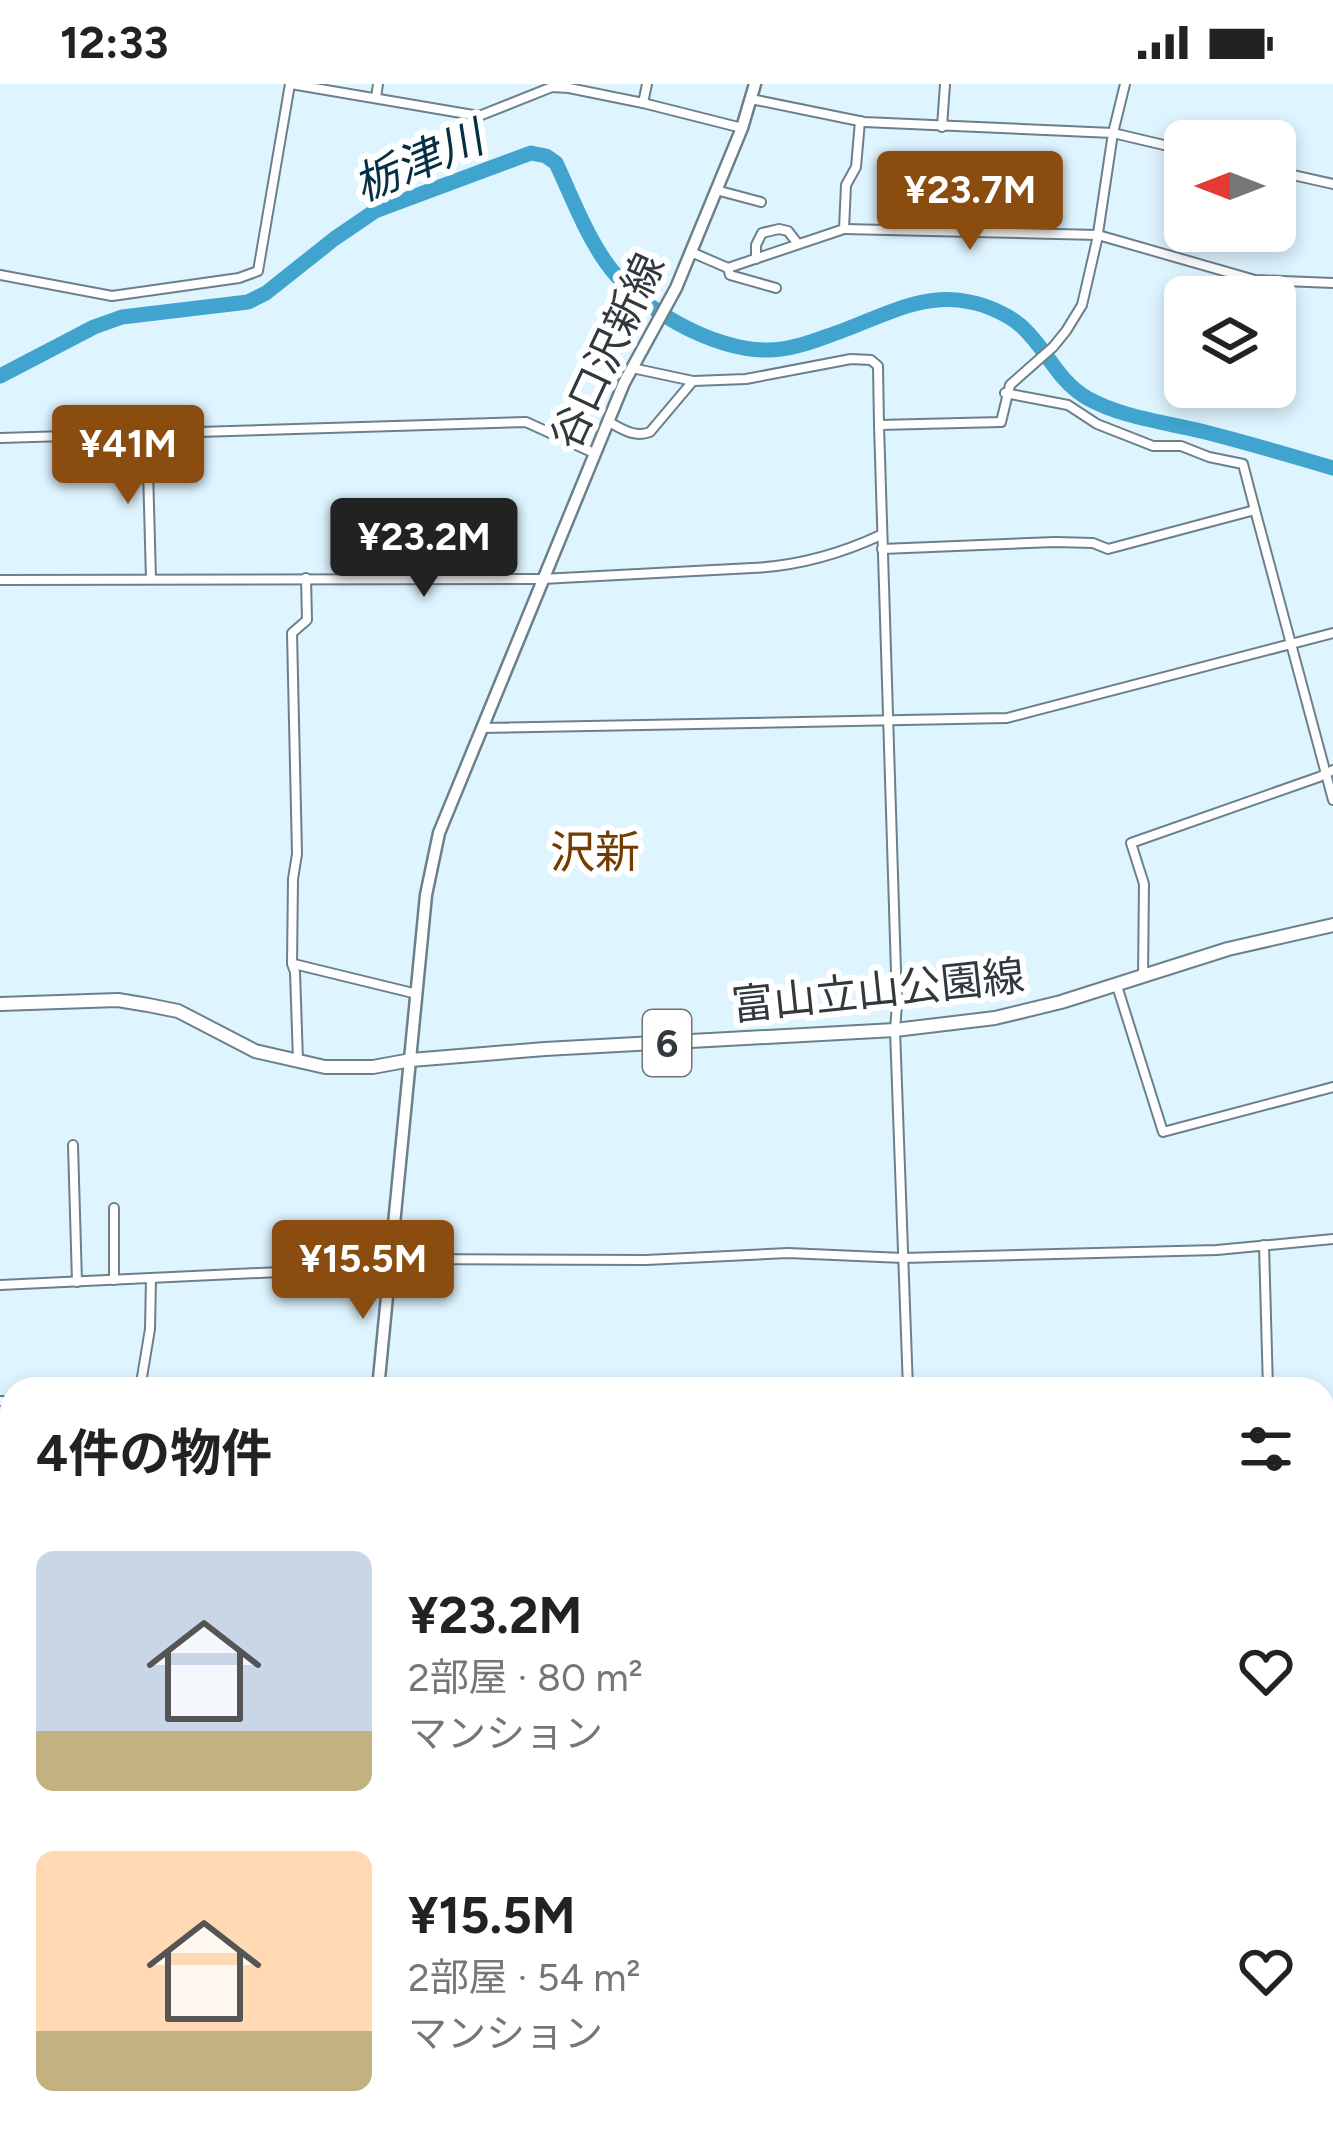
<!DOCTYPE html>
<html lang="ja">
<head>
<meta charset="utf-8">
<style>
	:root { --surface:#fff; --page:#f2f2f2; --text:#222; --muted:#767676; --accent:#8a4c0f }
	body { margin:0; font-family:Figtree,"Noto Sans JP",sans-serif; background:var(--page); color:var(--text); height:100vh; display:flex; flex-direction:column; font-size:45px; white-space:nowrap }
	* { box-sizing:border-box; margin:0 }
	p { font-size:39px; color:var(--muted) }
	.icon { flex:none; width:66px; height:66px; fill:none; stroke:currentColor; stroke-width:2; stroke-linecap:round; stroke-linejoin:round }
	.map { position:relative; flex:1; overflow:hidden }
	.sheet { position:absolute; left:0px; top:1293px; width:1335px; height:771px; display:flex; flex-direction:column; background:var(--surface); border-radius:36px 36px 0 0; box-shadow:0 6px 18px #0003 }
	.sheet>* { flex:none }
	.needle { width:78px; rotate:270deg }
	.buttons { position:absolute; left:1164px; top:36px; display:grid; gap:24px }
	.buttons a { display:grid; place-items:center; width:132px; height:132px; border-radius:18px; background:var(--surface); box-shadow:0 6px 18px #0003; font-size:60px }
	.price { position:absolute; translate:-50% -102px; padding:0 27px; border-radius:12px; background:var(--accent); color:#fff; font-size:39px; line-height:78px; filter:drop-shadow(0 3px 6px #0008) }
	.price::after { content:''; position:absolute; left:50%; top:72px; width:36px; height:27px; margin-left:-18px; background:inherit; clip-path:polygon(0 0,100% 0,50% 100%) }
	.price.on { background:#222; color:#fff }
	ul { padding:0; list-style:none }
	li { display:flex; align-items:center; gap:36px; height:300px; padding:0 36px }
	li span { display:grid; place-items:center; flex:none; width:336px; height:240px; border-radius:18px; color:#555 }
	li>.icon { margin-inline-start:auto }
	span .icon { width:144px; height:144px; fill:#fffc; stroke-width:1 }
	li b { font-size:51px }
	h2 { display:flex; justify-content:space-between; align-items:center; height:144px; padding:0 36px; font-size:51px }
	.status { display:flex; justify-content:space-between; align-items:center; height:84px; padding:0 60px; background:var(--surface); direction:ltr }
	.status svg { height:33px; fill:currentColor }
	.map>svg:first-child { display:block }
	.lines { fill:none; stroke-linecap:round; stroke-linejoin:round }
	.stream { stroke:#40a4ce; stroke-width:3 }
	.river { stroke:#40a4ce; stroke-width:15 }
	.street-casing { stroke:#6c808a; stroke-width:12 }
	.secondary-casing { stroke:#6c808a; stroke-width:15 }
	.primary-casing { stroke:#6c808a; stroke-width:16 }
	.street { stroke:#fff; stroke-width:8 }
	.secondary { stroke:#fff; stroke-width:10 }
	.primary { stroke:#fff; stroke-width:12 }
	.labels { text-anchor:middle; stroke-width:12; stroke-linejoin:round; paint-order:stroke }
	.shield { fill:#fff; stroke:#6f7477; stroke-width:3 }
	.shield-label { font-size:39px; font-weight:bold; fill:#31393d }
	.street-label { font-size:42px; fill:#31393d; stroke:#fff }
	.water-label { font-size:45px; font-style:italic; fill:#033143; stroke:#fff }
	.neighbourhood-label { font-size:45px; fill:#723b00; stroke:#fff }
</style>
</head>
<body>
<div class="status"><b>12:33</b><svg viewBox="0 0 49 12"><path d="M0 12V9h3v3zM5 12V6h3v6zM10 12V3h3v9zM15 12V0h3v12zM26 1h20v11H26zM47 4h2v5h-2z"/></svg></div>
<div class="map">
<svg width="1333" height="2063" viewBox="0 0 1333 2063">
	<rect width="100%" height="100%" fill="#def4ff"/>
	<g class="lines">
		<!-- stream -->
		<g class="stream">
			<path d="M0,1532L12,1531"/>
			<path d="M1147,2052L1157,2063"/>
		</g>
		<!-- river -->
		<g class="river">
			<path d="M0,292L94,243L122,233L248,218L266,209L334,155L375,127L531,69L546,72L556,79C571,111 585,148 605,177C636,223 713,267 768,266C793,266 816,256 839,248C881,233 924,207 970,218C986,221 1007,230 1020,241C1046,263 1056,296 1087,314C1121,333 1163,338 1201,347C1245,358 1289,371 1333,384"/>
			<path d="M0,1532L11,1538L12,1541"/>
		</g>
		<defs>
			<g id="street">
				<path d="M291,0L479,32L552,3L569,4L643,19L742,44"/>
				<path d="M376,14L378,0"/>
				<path d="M751,15L864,38L1113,49L1185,66"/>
				<path d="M643,19L647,0"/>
				<path d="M942,43L945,0"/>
				<path d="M1275,87L1333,100"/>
				<path d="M716,106L761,118"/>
				<path d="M844,145L1098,151L1255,196L1333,199"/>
				<path d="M691,168L728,184L844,145L846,101L856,83L860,37"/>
				<path d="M756,175V161L762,149L779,145L788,147L798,160"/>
				<path d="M728,184L730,191L776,204"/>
				<path d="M0,191L112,212L239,194L258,187L290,0"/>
				<path d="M693,297L746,295L851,275L871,276L878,282L879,341"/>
				<path d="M1005,309L1068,321L1097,340L1153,362H1181L1209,373L1243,380L1255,426"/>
				<path d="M609,338C622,345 634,354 650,348L693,297L632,284"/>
				<path d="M147,349L151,495"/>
				<path d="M0,354L526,338L594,369"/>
				<path d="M882,465L1055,458L1093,459L1108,465L1255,426L1333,716"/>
				<path d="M0,496L542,495L752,484C797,482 840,470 881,451"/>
				<path d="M482,644L1007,634L1333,549"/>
				<path d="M294,880L417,910"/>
				<path d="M1143,892L1144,800L1131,759L1319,693L1333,686"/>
				<path d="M1117,902L1163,1048L1333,1003"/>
				<path d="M298,977L295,888L292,880L293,795L297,770L292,549L307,536L306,494"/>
				<path d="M73,1061L77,1198"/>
				<path d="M114,1124V1196"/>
				<path d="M1264,1161L1268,1305"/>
				<path d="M0,1201L279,1188L406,1175L646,1176L788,1169L903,1174L1217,1166L1333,1155"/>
				<path d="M140,1305L150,1245L151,1194"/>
				<path d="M908,1305L895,946L897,920L879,341L1001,338L1010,301L1053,263L1066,247L1082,221L1097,156L1113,49L1125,0"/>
				<path d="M0,1317H8L10,1429H0"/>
				<path d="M1323,1442L1333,1441"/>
				<path d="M0,1523H12"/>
				<path d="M1323,1588H1333"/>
				<path d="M0,1792L12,1887"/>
				<path d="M1323,2008L1333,2006"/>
				<path d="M372,2052L374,2063"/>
				<path d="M1196,2052L1250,2063"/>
				<path d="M9,2063L12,1924"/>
				<path d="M223,2063L226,2052"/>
				<path d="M505,2063L557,2052"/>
				<path d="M1107,2063L1112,2052"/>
				<path d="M1252,2063L1333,2057"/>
			</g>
			<g id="secondary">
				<path d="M378,1305L426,811L439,749L624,299L676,204L742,44L755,0"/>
				<path d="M0,1597L12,1617"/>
				<path d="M0,1834H12"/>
				<path d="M1323,1867H1333"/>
				<path d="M84,2052L85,2063"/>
				<path d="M883,2063V2052"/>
			</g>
			<path id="primary" d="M0,920L118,916L148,921L178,927L255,967L325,983H373L411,976L545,965L895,946L995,934L1061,918L1228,865L1333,841"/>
		</defs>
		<!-- street casing -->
		<use href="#street" class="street-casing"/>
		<!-- secondary casing -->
		<use href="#secondary" class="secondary-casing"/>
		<!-- primary casing -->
		<use href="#primary" class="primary-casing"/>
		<!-- street -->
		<use href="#street" class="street"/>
		<!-- secondary -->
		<use href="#secondary" class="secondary"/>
		<!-- primary -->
		<use href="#primary" class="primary"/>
	</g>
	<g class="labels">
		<!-- shield labels -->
		<rect class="shield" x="643" y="926" width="48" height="66" rx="9"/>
		<g class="shield-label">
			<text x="667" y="973">6</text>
		</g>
		<!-- street labels -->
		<g class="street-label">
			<text transform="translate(607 267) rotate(-65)" y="15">谷口沢新線</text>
			<text transform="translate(878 906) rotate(-6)" y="15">富山立山公園線</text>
		</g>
		<!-- water labels -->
		<g class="water-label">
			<text transform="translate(418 77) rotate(-23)" y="16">栃津川</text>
		</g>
		<!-- neighbourhood labels -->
		<g class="neighbourhood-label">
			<text x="595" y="784">沢新</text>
		</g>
	</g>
</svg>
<div class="buttons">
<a><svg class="needle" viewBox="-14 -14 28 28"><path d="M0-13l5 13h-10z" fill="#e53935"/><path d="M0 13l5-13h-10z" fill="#767676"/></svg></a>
<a><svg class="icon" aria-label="layers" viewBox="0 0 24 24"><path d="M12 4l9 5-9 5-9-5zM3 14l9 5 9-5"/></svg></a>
</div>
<b class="price" style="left:970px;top:169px">¥23.7M</b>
<b class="price" style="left:128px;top:423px">¥41M</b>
<b class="price on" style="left:424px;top:516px">¥23.2M</b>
<b class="price" style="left:363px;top:1238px">¥15.5M</b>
<section class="sheet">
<h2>4件の物件<svg class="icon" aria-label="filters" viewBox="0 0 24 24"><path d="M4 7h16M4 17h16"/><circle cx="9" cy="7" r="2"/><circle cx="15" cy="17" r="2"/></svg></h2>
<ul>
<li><span style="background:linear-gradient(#c9d6e8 75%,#c2b280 0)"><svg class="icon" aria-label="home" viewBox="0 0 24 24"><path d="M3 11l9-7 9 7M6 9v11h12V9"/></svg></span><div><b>¥23.2M</b><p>2部屋 · 80 m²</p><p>マンション</p></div><svg class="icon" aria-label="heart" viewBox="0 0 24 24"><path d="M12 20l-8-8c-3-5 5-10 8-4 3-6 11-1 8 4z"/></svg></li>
<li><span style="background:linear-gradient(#ffd9b3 75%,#c2b280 0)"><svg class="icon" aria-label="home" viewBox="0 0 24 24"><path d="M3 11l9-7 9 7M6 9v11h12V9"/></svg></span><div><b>¥15.5M</b><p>2部屋 · 54 m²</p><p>マンション</p></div><svg class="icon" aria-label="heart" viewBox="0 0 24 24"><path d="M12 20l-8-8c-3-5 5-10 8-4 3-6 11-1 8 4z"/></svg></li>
</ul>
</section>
</div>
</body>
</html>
